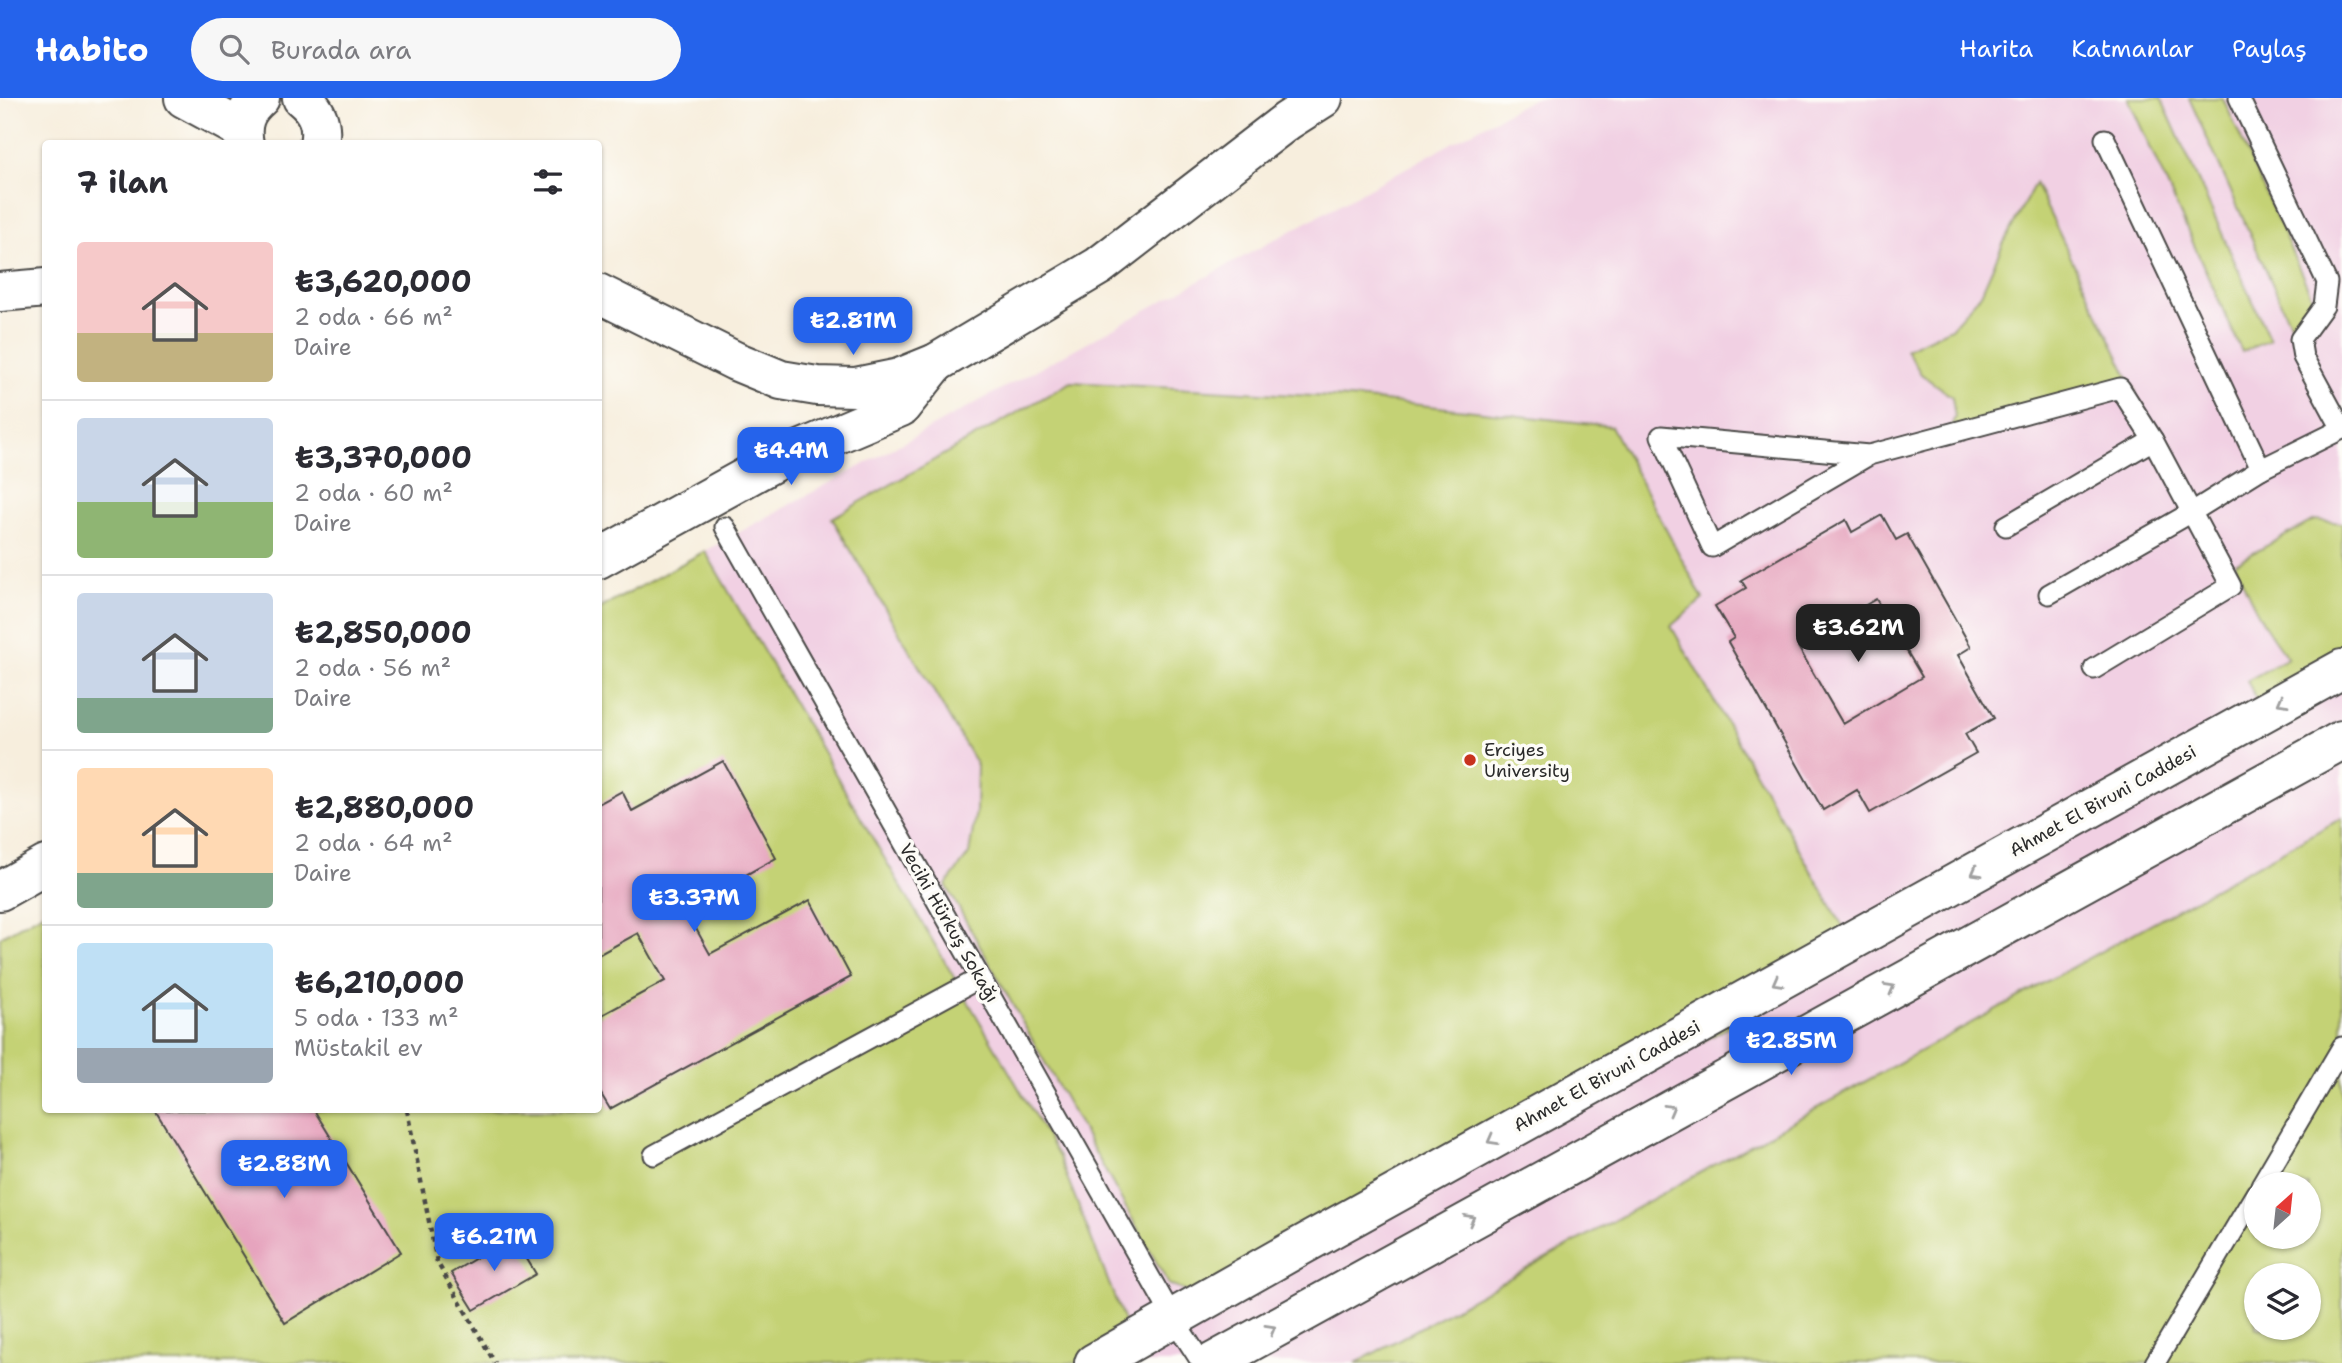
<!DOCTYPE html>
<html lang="tr">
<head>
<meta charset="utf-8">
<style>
	:root { --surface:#fff; --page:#f7f7f7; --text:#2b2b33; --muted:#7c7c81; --line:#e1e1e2; --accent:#2563eb }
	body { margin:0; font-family:"Shantell Sans",sans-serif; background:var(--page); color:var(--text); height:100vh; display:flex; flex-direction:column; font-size:26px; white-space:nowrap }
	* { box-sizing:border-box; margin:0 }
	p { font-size:23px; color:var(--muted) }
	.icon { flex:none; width:38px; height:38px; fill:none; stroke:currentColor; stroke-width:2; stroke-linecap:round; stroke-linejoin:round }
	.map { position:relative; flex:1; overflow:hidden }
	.details { position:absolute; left:42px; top:42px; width:560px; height:973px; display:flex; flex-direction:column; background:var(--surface); border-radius:7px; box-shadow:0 2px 5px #0004 }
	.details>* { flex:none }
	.needle { width:46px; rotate:27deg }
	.buttons { position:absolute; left:2244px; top:1074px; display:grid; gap:14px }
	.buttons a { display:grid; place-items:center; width:77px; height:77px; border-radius:50%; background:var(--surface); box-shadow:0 2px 5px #0004; font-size:35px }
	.price { position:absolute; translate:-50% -60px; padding:0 16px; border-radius:14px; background:var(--accent); color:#fff; font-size:23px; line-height:46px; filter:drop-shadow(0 2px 4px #0008) }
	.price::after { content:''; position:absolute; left:50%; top:42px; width:21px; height:16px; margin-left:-10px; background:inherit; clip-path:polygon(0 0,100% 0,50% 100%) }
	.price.selected { background:#222; color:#fff }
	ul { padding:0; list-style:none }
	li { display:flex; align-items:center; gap:21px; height:175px; padding:0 35px }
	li+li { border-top:2px solid var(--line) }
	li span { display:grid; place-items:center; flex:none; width:196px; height:140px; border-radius:7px; color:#555 }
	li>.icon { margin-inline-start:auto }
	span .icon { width:84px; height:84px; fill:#fffc; stroke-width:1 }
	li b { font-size:30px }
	h2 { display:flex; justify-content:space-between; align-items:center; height:84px; padding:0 35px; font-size:30px }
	header { display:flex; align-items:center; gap:42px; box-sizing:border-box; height:98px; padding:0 35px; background:var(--accent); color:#fff }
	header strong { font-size:33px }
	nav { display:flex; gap:38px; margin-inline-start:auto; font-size:24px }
	.search { width:490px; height:63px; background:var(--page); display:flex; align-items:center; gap:18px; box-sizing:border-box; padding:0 24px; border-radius:38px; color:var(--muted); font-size:26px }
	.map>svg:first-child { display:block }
	.built { fill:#f1d0e3; fill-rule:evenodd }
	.green { fill:#c4d274; stroke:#787e50; stroke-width:2; fill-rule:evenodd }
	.building { fill:#e6a4be; fill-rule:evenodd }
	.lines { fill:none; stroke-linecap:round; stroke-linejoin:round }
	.service-casing { stroke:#4a4846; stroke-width:23 }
	.minor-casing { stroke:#4a4846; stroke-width:42 }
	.tertiary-casing { stroke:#4a4846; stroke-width:42 }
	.path { stroke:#4a4846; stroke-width:4.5; stroke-dasharray:5 5; stroke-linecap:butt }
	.service { stroke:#fff; stroke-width:19 }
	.minor { stroke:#fff; stroke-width:38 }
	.tertiary { stroke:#fff; stroke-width:38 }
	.oneway { stroke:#a0a0a0 }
	.poi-dot { fill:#c8321e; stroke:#fdfcf7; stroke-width:2.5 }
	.labels { text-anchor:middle; stroke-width:7; stroke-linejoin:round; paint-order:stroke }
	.poi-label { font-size:18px; fill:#2b2b2b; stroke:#fdfcf7; text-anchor:start }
	.street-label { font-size:18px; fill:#2b2b2b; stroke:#fdfcf7 }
</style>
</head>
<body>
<header>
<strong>Habito</strong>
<div class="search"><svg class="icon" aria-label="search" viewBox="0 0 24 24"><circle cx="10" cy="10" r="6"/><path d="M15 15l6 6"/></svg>Burada ara</div>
<nav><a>Harita</a><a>Katmanlar</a><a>Paylaş</a></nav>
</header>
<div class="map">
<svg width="2342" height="1265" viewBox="0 0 2342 1265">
	<rect width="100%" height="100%" fill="#fdfcf7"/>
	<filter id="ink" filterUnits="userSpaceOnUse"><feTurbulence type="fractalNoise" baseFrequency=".0143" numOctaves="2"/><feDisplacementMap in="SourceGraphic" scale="14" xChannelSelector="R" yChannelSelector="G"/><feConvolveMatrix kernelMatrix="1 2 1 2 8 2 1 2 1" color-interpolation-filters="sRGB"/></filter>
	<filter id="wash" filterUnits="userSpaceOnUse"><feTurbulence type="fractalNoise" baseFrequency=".00686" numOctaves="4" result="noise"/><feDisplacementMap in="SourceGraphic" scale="28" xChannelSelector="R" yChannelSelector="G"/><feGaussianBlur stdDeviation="1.57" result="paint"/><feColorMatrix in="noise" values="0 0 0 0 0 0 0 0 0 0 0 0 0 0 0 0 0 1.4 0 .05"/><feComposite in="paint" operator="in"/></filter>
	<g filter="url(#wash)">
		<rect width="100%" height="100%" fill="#f7eedd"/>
		<!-- built -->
		<path class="built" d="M1534,0H2342V1265H0V838L45,813L46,1012H598L599,511ZM2256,1087H2308V1139H2256ZM2256,1178H2308V1230H2256Z"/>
		<!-- green -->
		<g class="green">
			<path d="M2128,0H2161L2270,242L2242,254Z"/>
			<path d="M2189,0H2223L2320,217L2292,230Z"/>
			<path d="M2035,85L2136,295L1942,349L1955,319L1952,299L1921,276L1906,251L1951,230L1981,196L2002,148Z"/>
			<path d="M1071,284L1365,301L1611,328L1703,501L1671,528L1860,858L1218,1206L1169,1187L946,787L969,756L976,713L977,667L832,420Z"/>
			<path d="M2314,422L2342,425V585L2261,610L2247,583L2288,560C2264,531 2249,501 2235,465Z"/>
			<path d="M705,453L1059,1059L1129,1236L1114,1265H0V839L45,814L46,1012H598L599,511Z"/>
			<path d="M2342,720V1265H1356ZM2256,1087H2308V1139H2256ZM2256,1178H2308V1230H2256Z"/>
		</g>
		<g id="blocks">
			<!-- building -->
			<g class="building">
				<path d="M1882,417L1896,442L1907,436L1971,549L1958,557L1994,620L1965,636L1976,655L1870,715L1857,692L1823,712L1728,544L1734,540L1715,508L1746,490L1741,482L1846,422L1852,434ZM1876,501L1922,579L1843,626L1797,547Z"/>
				<path d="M723,663L776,760L685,811L710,856L810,802L851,879L610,1011L598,991V919L665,883L638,835L598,857V706L622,693L632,713Z"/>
				<path d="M155,1012H314L401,1154L285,1225Z"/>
				<path d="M513,1138L536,1176L474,1212L451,1175Z"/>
			</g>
		</g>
	</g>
	<g filter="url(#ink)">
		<use href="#blocks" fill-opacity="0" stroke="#4a4846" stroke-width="2"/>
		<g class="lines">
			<defs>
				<g id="service">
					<path d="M2239,0L2327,184L2324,208L2300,241L2303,259L2342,331"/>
					<path d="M2105,41L2261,371L2342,331"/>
					<path d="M1869,357L1661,338L1712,449L1869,357L2120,290L2153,342"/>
					<path d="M2006,428L2153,342L2231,488L2094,571"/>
					<path d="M725,429L1173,1220L1202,1265"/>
					<path d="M2049,496L2192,414L2261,371"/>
					<path d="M654,1057L980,880"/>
					<path d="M2261,1087L2342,949"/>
					<path d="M2155,1265L2256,1095"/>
				</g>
				<g id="minor">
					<path d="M0,194L46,190"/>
					<path d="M598,461L781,360L901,309L936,265"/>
					<path d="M0,793L46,767"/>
				</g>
				<g id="tertiary">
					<path d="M184,0L241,31"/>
					<path d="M302,0C317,12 323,27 319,46"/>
					<path d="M244,46C240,26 245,13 260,0"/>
					<path d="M598,195L735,263L781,282L817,288L855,289L899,280L936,265L1099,168L1287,23L1323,0"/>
					<path d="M1094,1265L1290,1154L2342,571"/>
					<path d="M1212,1265L2342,642"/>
				</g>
			</defs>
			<!-- service casing -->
			<use href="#service" class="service-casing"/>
			<!-- minor casing -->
			<use href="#minor" class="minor-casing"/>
			<!-- tertiary casing -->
			<use href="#tertiary" class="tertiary-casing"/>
			<!-- path -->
			<path class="path" d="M407,1012L437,1164L495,1265"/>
			<!-- service -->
			<use href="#service" class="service"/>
			<!-- minor -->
			<use href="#minor" class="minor"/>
			<!-- tertiary -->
			<use href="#tertiary" class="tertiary"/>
		</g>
		<!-- one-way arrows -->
		<defs><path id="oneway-chevron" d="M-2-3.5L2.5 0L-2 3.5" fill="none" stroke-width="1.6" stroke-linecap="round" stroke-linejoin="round" transform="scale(1.75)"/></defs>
		<g class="oneway">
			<use href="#oneway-chevron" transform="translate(2282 604) rotate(151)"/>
			<use href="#oneway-chevron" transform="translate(1976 774) rotate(151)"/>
			<use href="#oneway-chevron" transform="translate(1777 884) rotate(151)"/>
			<use href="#oneway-chevron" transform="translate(1890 890) rotate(-29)"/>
			<use href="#oneway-chevron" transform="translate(1670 1011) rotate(-29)"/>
			<use href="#oneway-chevron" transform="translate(1492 1042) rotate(151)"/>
			<use href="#oneway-chevron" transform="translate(1470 1121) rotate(-29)"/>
			<use href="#oneway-chevron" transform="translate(1271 1231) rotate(-30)"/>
		</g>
	</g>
	<!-- markers -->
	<circle class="poi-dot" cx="1470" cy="662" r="7"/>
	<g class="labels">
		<!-- poi labels -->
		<g class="poi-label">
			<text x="1484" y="658">Erciyes<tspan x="1484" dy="21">University</tspan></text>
		</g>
		<!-- street labels -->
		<g class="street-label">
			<text transform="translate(2103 703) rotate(-29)" y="6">Ahmet El Biruni Caddesi</text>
			<text transform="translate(949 825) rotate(60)" y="6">Vecihi Hürkuş Sokağı</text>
			<text transform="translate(1607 978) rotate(-29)" y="6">Ahmet El Biruni Caddesi</text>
		</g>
	</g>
</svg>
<div class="buttons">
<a><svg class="needle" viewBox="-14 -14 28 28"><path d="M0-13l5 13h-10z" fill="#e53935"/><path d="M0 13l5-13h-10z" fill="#7c7c81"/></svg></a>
<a><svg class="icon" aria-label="layers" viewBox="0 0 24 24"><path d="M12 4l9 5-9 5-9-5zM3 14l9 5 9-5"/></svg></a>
</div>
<b class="price" style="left:853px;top:259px">₺2.81M</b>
<b class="price" style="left:791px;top:389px">₺4.4M</b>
<b class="price selected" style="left:1858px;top:566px">₺3.62M</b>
<b class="price" style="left:694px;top:836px">₺3.37M</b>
<b class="price" style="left:1791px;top:979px">₺2.85M</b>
<b class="price" style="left:284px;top:1102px">₺2.88M</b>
<b class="price" style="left:494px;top:1175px">₺6.21M</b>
<section class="details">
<h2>7 ilan<svg class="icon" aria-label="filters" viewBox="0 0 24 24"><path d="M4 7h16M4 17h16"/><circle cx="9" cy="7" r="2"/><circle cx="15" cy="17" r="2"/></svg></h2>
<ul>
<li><span style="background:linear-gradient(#f6c9c9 65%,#c2b280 0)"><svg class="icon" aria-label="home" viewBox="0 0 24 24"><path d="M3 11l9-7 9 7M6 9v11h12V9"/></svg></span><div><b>₺3,620,000</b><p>2 oda · 66 m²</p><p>Daire</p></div></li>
<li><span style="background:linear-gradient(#c9d6e8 60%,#8fb573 0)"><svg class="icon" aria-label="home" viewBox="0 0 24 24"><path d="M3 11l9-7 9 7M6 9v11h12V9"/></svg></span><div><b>₺3,370,000</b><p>2 oda · 60 m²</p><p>Daire</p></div></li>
<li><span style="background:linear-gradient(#c9d6e8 75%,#7fa58c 0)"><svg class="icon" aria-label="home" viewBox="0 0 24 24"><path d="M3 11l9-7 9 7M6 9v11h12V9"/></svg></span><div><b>₺2,850,000</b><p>2 oda · 56 m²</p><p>Daire</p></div></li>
<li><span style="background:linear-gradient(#ffd9b3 75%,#7fa58c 0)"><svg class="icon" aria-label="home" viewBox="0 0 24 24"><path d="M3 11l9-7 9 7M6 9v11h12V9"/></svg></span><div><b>₺2,880,000</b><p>2 oda · 64 m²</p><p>Daire</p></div></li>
<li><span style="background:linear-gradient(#bfe0f5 75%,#9aa5b1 0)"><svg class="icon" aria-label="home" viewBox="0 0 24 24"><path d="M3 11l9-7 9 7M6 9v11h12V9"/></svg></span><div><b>₺6,210,000</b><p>5 oda · 133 m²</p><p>Müstakil ev</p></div></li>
</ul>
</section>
</div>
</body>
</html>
